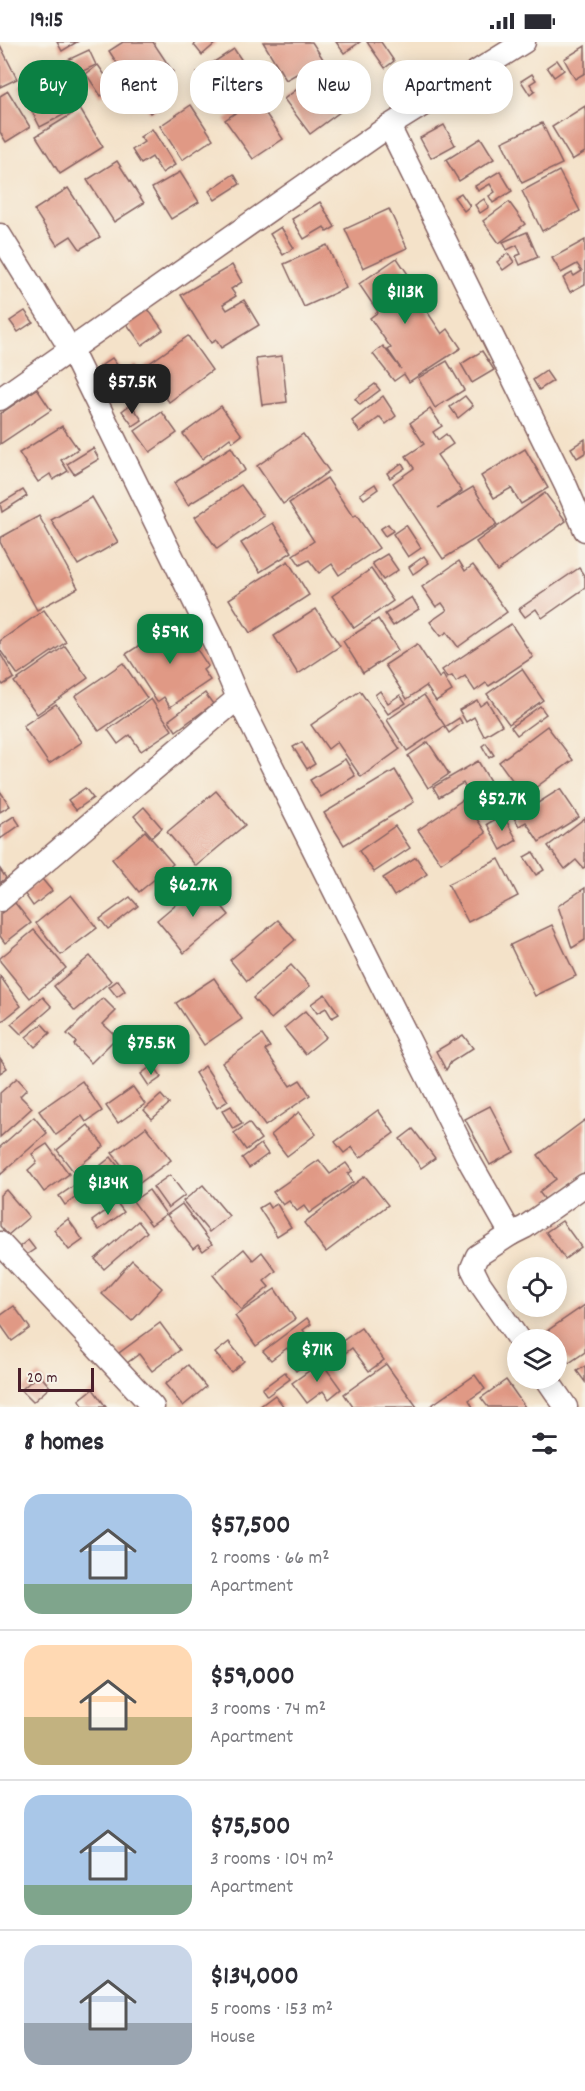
<!DOCTYPE html>
<html lang="en">
<head>
<meta charset="utf-8">
<style>
	:root { --surface:#fff; --page:#f7f7f7; --text:#2b2b33; --muted:#7c7c81; --line:#e1e1e2; --accent:#0b8043 }
	body { margin:0; font-family:Dekko,sans-serif; background:var(--page); color:var(--text); height:100vh; display:flex; flex-direction:column; font-size:22px; white-space:nowrap }
	* { box-sizing:border-box; margin:0 }
	p { font-size:20px; color:var(--muted) }
	.icon { flex:none; width:33px; height:33px; fill:none; stroke:currentColor; stroke-width:2; stroke-linecap:round; stroke-linejoin:round }
	.map { position:relative; height:1365px; overflow:hidden }
	.drawer { display:flex; flex-direction:column; background:var(--surface); flex:1 }
	.drawer>* { flex:none }
	.banner { position:absolute; left:18px; top:18px; width:549px; height:54px; display:flex; gap:12px }
	.controls { position:absolute; left:507px; top:1215px; display:grid; gap:12px }
	.controls a { display:grid; place-items:center; width:60px; height:60px; border-radius:50%; background:var(--surface); box-shadow:0 3px 15px #0003; font-size:30px }
	.scale { position:absolute; left:18px; bottom:15px; width:76px; box-sizing:border-box; padding-left:6px; border:3px solid #4a1f2b; border-top:0; font-size:16px; line-height:21px; white-space:nowrap; color:#4a1f2b; -webkit-text-stroke:4px #f7f3e8; paint-order:stroke }
	.price { position:absolute; translate:-50% -51px; padding:0 14px; border-radius:12px; background:var(--accent); color:#fff; font-size:20px; line-height:39px; filter:drop-shadow(0 2px 3px #0008) }
	.price::after { content:''; position:absolute; left:50%; top:36px; width:18px; height:14px; margin-left:-9px; background:inherit; clip-path:polygon(0 0,100% 0,50% 100%) }
	.price.on { background:#222; color:#fff }
	ul { padding:0; list-style:none }
	li { display:flex; align-items:center; gap:18px; height:150px; padding:0 24px }
	li+li { border-top:2px solid var(--line) }
	li span { display:grid; place-items:center; flex:none; width:168px; height:120px; border-radius:18px; color:#555 }
	li>.icon { margin-inline-start:auto }
	span .icon { width:72px; height:72px; fill:#fffc; stroke-width:1 }
	li b { font-size:26px }
	h2 { display:flex; justify-content:space-between; align-items:center; height:72px; padding:0 24px; font-size:26px }
	.chip { padding:0 21px; border-radius:24px; background:var(--surface); box-shadow:0 3px 15px #0003; font-size:21px; line-height:54px }
	.chip.on { background:var(--accent); color:#fff }
	.status { display:flex; justify-content:space-between; align-items:center; height:42px; padding:0 30px; background:var(--surface); direction:ltr }
	.status svg { height:16px; fill:currentColor }
	.map>svg:first-child { display:block }
	.building { fill:#e09985 }
	.lines { fill:none; stroke-linecap:round; stroke-linejoin:round }
	.minor-casing { stroke:#866362; stroke-width:25 }
	.minor { stroke:#fff; stroke-width:22 }
</style>
</head>
<body>
<div class="status"><b>19:15</b><svg viewBox="0 0 49 12"><path d="M0 12V9h3v3zM5 12V6h3v6zM10 12V3h3v9zM15 12V0h3v12zM26 1h20v11H26zM47 4h2v5h-2z"/></svg></div>
<div class="map">
<svg width="585" height="1365" viewBox="0 0 585 1365">
	<rect width="100%" height="100%" fill="#f7f3e8"/>
	<filter id="ink" filterUnits="userSpaceOnUse"><feTurbulence type="fractalNoise" baseFrequency=".0167" numOctaves="2"/><feDisplacementMap in="SourceGraphic" scale="12" xChannelSelector="R" yChannelSelector="G"/><feConvolveMatrix kernelMatrix="1 2 1 2 8 2 1 2 1" color-interpolation-filters="sRGB"/></filter>
	<filter id="wash" filterUnits="userSpaceOnUse"><feTurbulence type="fractalNoise" baseFrequency=".008" numOctaves="4" result="noise"/><feDisplacementMap in="SourceGraphic" scale="24" xChannelSelector="R" yChannelSelector="G"/><feGaussianBlur stdDeviation="1.35" result="paint"/><feColorMatrix in="noise" values="0 0 0 0 0 0 0 0 0 0 0 0 0 0 0 0 0 1.4 0 .05"/><feComposite in="paint" operator="in"/></filter>
	<g filter="url(#wash)">
		<rect width="100%" height="100%" fill="#f4e2c9"/>
		<g id="blocks">
			<!-- building -->
			<g class="building">
				<path d="M57,0H77L62,9Z"/>
				<path d="M123,0H153L173,30L158,39L170,58L150,71L109,9Z"/>
				<path d="M197,0H217L202,13L194,3Z"/>
				<path d="M263,0H312L323,17L286,38Z"/>
				<path d="M336,0H360L344,11Z"/>
				<path d="M367,0H381L394,19L385,26Z"/>
				<path d="M0,3L17,37L0,45Z"/>
				<path d="M585,4V31L575,37L564,17Z"/>
				<path d="M234,7L259,44L254,48L243,31L228,42L232,47L238,42L245,53L223,69L197,31Z"/>
				<path d="M89,8L96,23L68,36L61,21Z"/>
				<path d="M557,18L564,28L554,35L547,25Z"/>
				<path d="M98,23L114,46L101,54L86,32Z"/>
				<path d="M330,23L356,58L310,92L284,57Z"/>
				<path d="M53,26L75,67L40,85L19,44Z"/>
				<path d="M532,32L536,38L530,42L535,49L530,53L521,39Z"/>
				<path d="M8,49L30,85L6,100L0,90V54Z"/>
				<path d="M493,51L500,61L487,69L481,60Z"/>
				<path d="M256,57L283,97L253,117L225,78Z"/>
				<path d="M191,63L213,97L182,118L160,84Z"/>
				<path d="M585,64V110L572,118L552,85Z"/>
				<path d="M80,67L103,105L60,132L36,94Z"/>
				<path d="M542,81L562,122L522,141L502,100Z"/>
				<path d="M444,83L455,103L431,116L420,96Z"/>
				<path d="M152,87L175,123L162,131L152,115L141,122L132,108L144,100L140,95Z"/>
				<path d="M481,96L494,117L459,139L446,118Z"/>
				<path d="M117,119L144,161L114,180L87,138Z"/>
				<path d="M500,129L512,149L493,161L489,154L495,150L490,142L478,149L475,144Z"/>
				<path d="M559,129L580,169L542,189L522,149Z"/>
				<path d="M180,130L199,160L171,177L152,146Z"/>
				<path d="M234,132L240,142L215,158L209,149Z"/>
				<path d="M68,146L100,195L80,207L71,194L57,203L34,168Z"/>
				<path d="M461,151L470,164L464,169L454,155Z"/>
				<path d="M484,157L489,165L480,171L475,163Z"/>
				<path d="M320,160L335,185L327,190L324,185L304,197L292,177Z"/>
				<path d="M509,160L525,182L499,201L483,179Z"/>
				<path d="M389,167L407,206L363,226L345,187Z"/>
				<path d="M281,185L294,206L283,213L270,192Z"/>
				<path d="M527,190L538,215L520,223L516,214L521,212L517,203L507,208L503,200Z"/>
				<path d="M585,198V242L570,250L563,236L572,231L574,234L582,229L577,222L561,231L552,216Z"/>
				<path d="M327,203L346,246L304,265L284,222Z"/>
				<path d="M508,211L514,220L503,228L497,220Z"/>
				<path d="M397,216L416,244L412,247L442,292L448,287L461,306L409,340L404,332L394,339L373,312L383,304L401,327L388,308L391,306L370,276L378,270L359,242Z"/>
				<path d="M232,223L242,240L231,247L236,254L223,262L227,268L244,258L259,283L221,306L216,298L211,301L181,253Z"/>
				<path d="M145,263L163,288L142,303L124,278Z"/>
				<path d="M25,269L33,280L18,290L10,279Z"/>
				<path d="M188,294L212,328L169,360L144,325Z"/>
				<path d="M482,309L494,328L472,341L461,322Z"/>
				<path d="M282,314L287,360L262,363L256,317Z"/>
				<path d="M112,316L123,331L135,322L143,333L116,352L98,326Z"/>
				<path d="M447,319L464,348L435,366L418,336Z"/>
				<path d="M546,329L553,339L539,348L533,338Z"/>
				<path d="M375,342L380,348L360,363L355,357Z"/>
				<path d="M37,347L51,368L0,402V372Z"/>
				<path d="M383,354L396,374L386,382L380,375L360,390L352,379Z"/>
				<path d="M465,354L473,364L458,376L450,365Z"/>
				<path d="M131,362L142,378L133,384L122,369Z"/>
				<path d="M221,364L242,393L233,400L230,396L202,417L183,392Z"/>
				<path d="M430,367L442,384L433,390L438,398L446,392L453,402L437,413L462,449L438,466L473,445L497,483L443,517L393,441L414,426L406,414L424,402L410,381Z"/>
				<path d="M162,370L177,391L150,410L135,389Z"/>
				<path d="M62,384L78,407L61,418L68,429L53,438L50,432L38,440L19,411Z"/>
				<path d="M303,392L329,429L283,462L257,424Z"/>
				<path d="M585,397V411L577,416L571,406Z"/>
				<path d="M231,405L245,428L188,463L174,441Z"/>
				<path d="M93,406L99,417L74,432L67,422Z"/>
				<path d="M525,407L548,446L521,462L511,446L494,456L481,434Z"/>
				<path d="M402,421L405,426L390,436L387,431Z"/>
				<path d="M327,436L353,475L356,473L379,506L339,533L332,522L319,531L309,518L300,523L293,513L314,499L289,461Z"/>
				<path d="M375,442L378,447L364,457L360,452Z"/>
				<path d="M241,443L264,474L217,507L195,475Z"/>
				<path d="M23,448L27,454L2,470L0,462Z"/>
				<path d="M545,451L566,479L497,529L476,500Z"/>
				<path d="M92,455L118,500L78,523L51,478Z"/>
				<path d="M39,474L78,546L37,568L0,500V496Z"/>
				<path d="M273,481L292,510L260,530L241,501Z"/>
				<path d="M388,482L393,489L385,494L380,487Z"/>
				<path d="M406,483L421,506L408,515L393,492Z"/>
				<path d="M387,512L398,528L383,538L372,521Z"/>
				<path d="M424,514L429,521L413,532L409,525Z"/>
				<path d="M288,519L309,553L250,591L229,557Z"/>
				<path d="M459,519L465,529L473,523L507,570L458,605L447,590L441,594L430,580L447,568L442,561L436,565L422,545Z"/>
				<path d="M579,526L585,535V546L542,576L536,567L525,575L519,567Z"/>
				<path d="M371,527L393,559L354,586L332,554Z"/>
				<path d="M412,555L419,567L393,584L385,572Z"/>
				<path d="M316,567L340,604L298,632L274,594Z"/>
				<path d="M44,568L66,600L18,633L0,608V599Z"/>
				<path d="M378,577L398,608L363,631L343,599Z"/>
				<path d="M178,578L208,624L203,628L210,638L170,665L164,655L157,660L126,612Z"/>
				<path d="M511,582L533,615L489,644L486,641L475,649L465,634L456,640L452,634L447,636L442,628Z"/>
				<path d="M417,602L439,636L443,633L452,649L436,659L426,644L407,657L385,623Z"/>
				<path d="M65,604L88,636L37,672L14,640Z"/>
				<path d="M0,611L14,636L3,643L0,639Z"/>
				<path d="M123,621L147,656L99,689L75,654Z"/>
				<path d="M522,627L543,658L509,682L487,652Z"/>
				<path d="M360,649L400,707L361,735L337,700L328,707L311,683Z"/>
				<path d="M380,649L388,661L400,653L406,661L388,672L375,653Z"/>
				<path d="M205,651L213,662L176,689L169,678Z"/>
				<path d="M424,653L445,684L407,709L387,678Z"/>
				<path d="M151,657L172,688L141,709L130,693L118,702L108,688Z"/>
				<path d="M477,658L480,664L487,659L502,683L484,694L474,675L466,680L459,668Z"/>
				<path d="M56,662L82,700L49,722L23,684Z"/>
				<path d="M540,664L546,672L517,693L511,685Z"/>
				<path d="M459,676L462,681L449,691L445,685Z"/>
				<path d="M547,684L573,718L524,754L499,720Z"/>
				<path d="M302,700L315,722L307,727L293,705Z"/>
				<path d="M428,700L449,732L428,746L408,714Z"/>
				<path d="M486,701L494,713L489,716L482,704Z"/>
				<path d="M345,717L355,734L321,755L310,738Z"/>
				<path d="M478,719L493,744L472,757L463,741L439,755L433,745Z"/>
				<path d="M395,728L414,760L344,803L324,771Z"/>
				<path d="M85,746L93,756L76,768L68,758Z"/>
				<path d="M560,747L579,775L539,800L526,780L519,784L514,776Z"/>
				<path d="M0,749L10,764L0,770Z"/>
				<path d="M216,749L245,783L196,824L167,790Z"/>
				<path d="M464,757L486,791L441,821L418,788Z"/>
				<path d="M144,765L162,786L152,795L134,774Z"/>
				<path d="M503,773L517,798L501,808L487,782Z"/>
				<path d="M14,774L20,783L0,797V783Z"/>
				<path d="M585,776V825L583,826L576,818L565,827L548,804Z"/>
				<path d="M395,784L410,806L374,830L359,809Z"/>
				<path d="M145,789L173,822L139,850L112,817Z"/>
				<path d="M533,810L544,828L536,833L524,815Z"/>
				<path d="M416,815L427,832L394,854L383,836Z"/>
				<path d="M499,817L518,854L468,880L448,842Z"/>
				<path d="M0,827L6,836L0,841Z"/>
				<path d="M42,837L52,849L33,864L24,851Z"/>
				<path d="M202,840L229,873L184,911L157,878Z"/>
				<path d="M585,846V898L572,906L558,864Z"/>
				<path d="M71,853L97,886L61,913L36,881Z"/>
				<path d="M130,855L138,864L108,887L100,877Z"/>
				<path d="M15,861L31,881L5,901L0,894V872Z"/>
				<path d="M278,878L295,898L247,939L230,918Z"/>
				<path d="M552,883L576,934L535,954L510,903Z"/>
				<path d="M34,888L66,926L30,956L0,919V916Z"/>
				<path d="M90,914L111,939L75,969L54,944Z"/>
				<path d="M291,923L310,944L271,977L253,956Z"/>
				<path d="M0,934L21,964L0,981Z"/>
				<path d="M214,936L242,977L204,1003L176,961Z"/>
				<path d="M118,938L125,949L117,955L109,945Z"/>
				<path d="M325,952L339,972L332,976L326,966L317,971L311,962Z"/>
				<path d="M43,955L52,965L21,992L11,982Z"/>
				<path d="M103,956L116,969L103,982L117,995L91,1021L74,1003L76,1000L67,992Z"/>
				<path d="M305,969L326,995L305,1012L284,986Z"/>
				<path d="M42,982L50,991L35,1005L26,995Z"/>
				<path d="M262,993L270,1005L265,1008L290,1044L300,1038L310,1053L265,1084L222,1021Z"/>
				<path d="M463,993L473,1006L451,1020L446,1028L436,1009Z"/>
				<path d="M0,1016L7,1026L0,1031Z"/>
				<path d="M153,1023L162,1035L149,1044L141,1032Z"/>
				<path d="M205,1024L228,1059L217,1066L195,1031Z"/>
				<path d="M17,1036L27,1047L20,1054L32,1066L0,1095V1051Z"/>
				<path d="M82,1039L102,1069L86,1080L82,1074L56,1093L39,1069Z"/>
				<path d="M133,1045L145,1062L118,1081L106,1064Z"/>
				<path d="M161,1053L169,1062L152,1077L144,1068Z"/>
				<path d="M231,1064L242,1082L233,1087L222,1069Z"/>
				<path d="M490,1064L514,1110L490,1123L465,1077Z"/>
				<path d="M378,1068L394,1091L360,1116L352,1105L344,1111L335,1100Z"/>
				<path d="M299,1070L316,1092L287,1114L271,1093Z"/>
				<path d="M34,1075L47,1091L0,1133V1105Z"/>
				<path d="M585,1078V1130L546,1159L539,1150L556,1137L538,1113Z"/>
				<path d="M249,1081L261,1097L246,1108L234,1091Z"/>
				<path d="M88,1083L104,1104L73,1129L57,1108Z"/>
				<path d="M146,1085L171,1118L137,1143L112,1111Z"/>
				<path d="M413,1087L435,1116L421,1126L400,1097Z"/>
				<path d="M47,1102L69,1132L44,1150L28,1128L37,1120L32,1112Z"/>
				<path d="M261,1102L268,1112L249,1126L242,1116Z"/>
				<path d="M111,1115L137,1150L125,1158L100,1124Z"/>
				<path d="M319,1118L330,1132L346,1121L352,1129L348,1132L353,1140L309,1171L304,1164L297,1169L289,1159L283,1163L273,1150Z"/>
				<path d="M91,1132L97,1140L65,1163L59,1154Z"/>
				<path d="M170,1133L185,1153L168,1166L153,1145Z"/>
				<path d="M365,1134L388,1163L326,1210L304,1181Z"/>
				<path d="M203,1143L229,1174L209,1190L183,1159Z"/>
				<path d="M6,1148L29,1175L8,1193L0,1184V1153Z"/>
				<path d="M149,1148L166,1172L151,1183L133,1159Z"/>
				<path d="M117,1161L124,1170L99,1188L92,1179Z"/>
				<path d="M267,1161L270,1166L277,1162L291,1185L277,1194L259,1166Z"/>
				<path d="M182,1162L212,1202L203,1209L198,1203L193,1207L167,1173Z"/>
				<path d="M68,1177L83,1198L69,1208L54,1188Z"/>
				<path d="M138,1179L147,1190L104,1227L95,1217Z"/>
				<path d="M562,1179L581,1205L565,1217L546,1190Z"/>
				<path d="M28,1198L35,1207L26,1213L19,1205Z"/>
				<path d="M244,1207L253,1218L262,1210L276,1229L264,1239L269,1245L241,1268L213,1233Z"/>
				<path d="M132,1218L162,1246L132,1279L102,1252Z"/>
				<path d="M275,1247L295,1277L256,1304L235,1274Z"/>
				<path d="M585,1263V1310L569,1321L556,1303V1298H553L547,1289Z"/>
				<path d="M14,1264L30,1286L12,1299L0,1282V1274Z"/>
				<path d="M307,1276L311,1282L303,1288L315,1305L321,1300L327,1307L296,1329L289,1320L294,1316L287,1306L271,1318L263,1309Z"/>
				<path d="M160,1281L180,1308L152,1329L139,1312L127,1321L119,1311Z"/>
				<path d="M361,1286L384,1318L369,1329L352,1306L337,1317L330,1308Z"/>
				<path d="M229,1300L244,1319L231,1330L215,1311Z"/>
				<path d="M326,1317L330,1322L325,1325L341,1347L329,1357L323,1349L307,1361L292,1341Z"/>
				<path d="M386,1322L417,1365H353L344,1352Z"/>
				<path d="M188,1323L206,1345L183,1364L165,1342Z"/>
				<path d="M585,1324V1340L577,1329Z"/>
				<path d="M285,1330L290,1337L267,1354L262,1347Z"/>
				<path d="M39,1332L50,1345L33,1360L21,1348Z"/>
				<path d="M475,1333L485,1347L469,1358L473,1365H429Z"/>
				<path d="M506,1338L525,1365H488L481,1356Z"/>
				<path d="M93,1347L106,1365H84L79,1358Z"/>
				<path d="M275,1353L284,1365H259Z"/>
			</g>
		</g>
	</g>
	<g filter="url(#ink)">
		<use href="#blocks" fill-opacity="0" stroke="#866362" stroke-width="1.5"/>
		<g class="lines">
			<defs>
				<g id="minor">
					<path d="M389,84L566,444L585,488"/>
					<path d="M0,193L71,308L216,604L238,656L471,1122L511,1192L525,1185L585,1143"/>
					<path d="M0,357L389,84L524,0"/>
					<path d="M0,858L238,656"/>
					<path d="M511,1192L477,1214L472,1226L479,1240L519,1298"/>
					<path d="M0,1201L153,1365"/>
					<path d="M546,1336L566,1365"/>
				</g>
			</defs>
			<!-- minor casing -->
			<use href="#minor" class="minor-casing"/>
			<!-- minor -->
			<use href="#minor" class="minor"/>
		</g>
	</g>
</svg>
<div class="controls">
<a><svg class="icon" aria-label="locate" viewBox="0 0 24 24"><circle cx="12" cy="12" r="6"/><path d="M12 2v4M12 18v4M2 12h4M18 12h4"/></svg></a>
<a><svg class="icon" aria-label="layers" viewBox="0 0 24 24"><path d="M12 4l9 5-9 5-9-5zM3 14l9 5 9-5"/></svg></a>
</div>
<div class="scale">20 m</div>
<b class="price" style="left:405px;top:283px">$113K</b>
<b class="price on" style="left:132px;top:373px">$57.5K</b>
<b class="price" style="left:170px;top:623px">$59K</b>
<b class="price" style="left:502px;top:790px">$52.7K</b>
<b class="price" style="left:193px;top:876px">$62.7K</b>
<b class="price" style="left:151px;top:1034px">$75.5K</b>
<b class="price" style="left:108px;top:1174px">$134K</b>
<b class="price" style="left:317px;top:1341px">$71K</b>
<div class="banner">
<a class="chip on">Buy</a>
<a class="chip">Rent</a>
<a class="chip">Filters</a>
<a class="chip">New</a>
<a class="chip">Apartment</a>
</div>
</div>
<section class="drawer">
<h2>8 homes<svg class="icon" aria-label="filters" viewBox="0 0 24 24"><path d="M4 7h16M4 17h16"/><circle cx="9" cy="7" r="2"/><circle cx="15" cy="17" r="2"/></svg></h2>
<ul>
<li><span style="background:linear-gradient(#a9c7e8 75%,#7fa58c 0)"><svg class="icon" aria-label="home" viewBox="0 0 24 24"><path d="M3 11l9-7 9 7M6 9v11h12V9"/></svg></span><div><b>$57,500</b><p>2 rooms · 66 m²</p><p>Apartment</p></div></li>
<li><span style="background:linear-gradient(#ffd9b3 60%,#c2b280 0)"><svg class="icon" aria-label="home" viewBox="0 0 24 24"><path d="M3 11l9-7 9 7M6 9v11h12V9"/></svg></span><div><b>$59,000</b><p>3 rooms · 74 m²</p><p>Apartment</p></div></li>
<li><span style="background:linear-gradient(#a9c7e8 75%,#7fa58c 0)"><svg class="icon" aria-label="home" viewBox="0 0 24 24"><path d="M3 11l9-7 9 7M6 9v11h12V9"/></svg></span><div><b>$75,500</b><p>3 rooms · 104 m²</p><p>Apartment</p></div></li>
<li><span style="background:linear-gradient(#c9d6e8 65%,#9aa5b1 0)"><svg class="icon" aria-label="home" viewBox="0 0 24 24"><path d="M3 11l9-7 9 7M6 9v11h12V9"/></svg></span><div><b>$134,000</b><p>5 rooms · 153 m²</p><p>House</p></div></li>
</ul>
</section>
</body>
</html>
